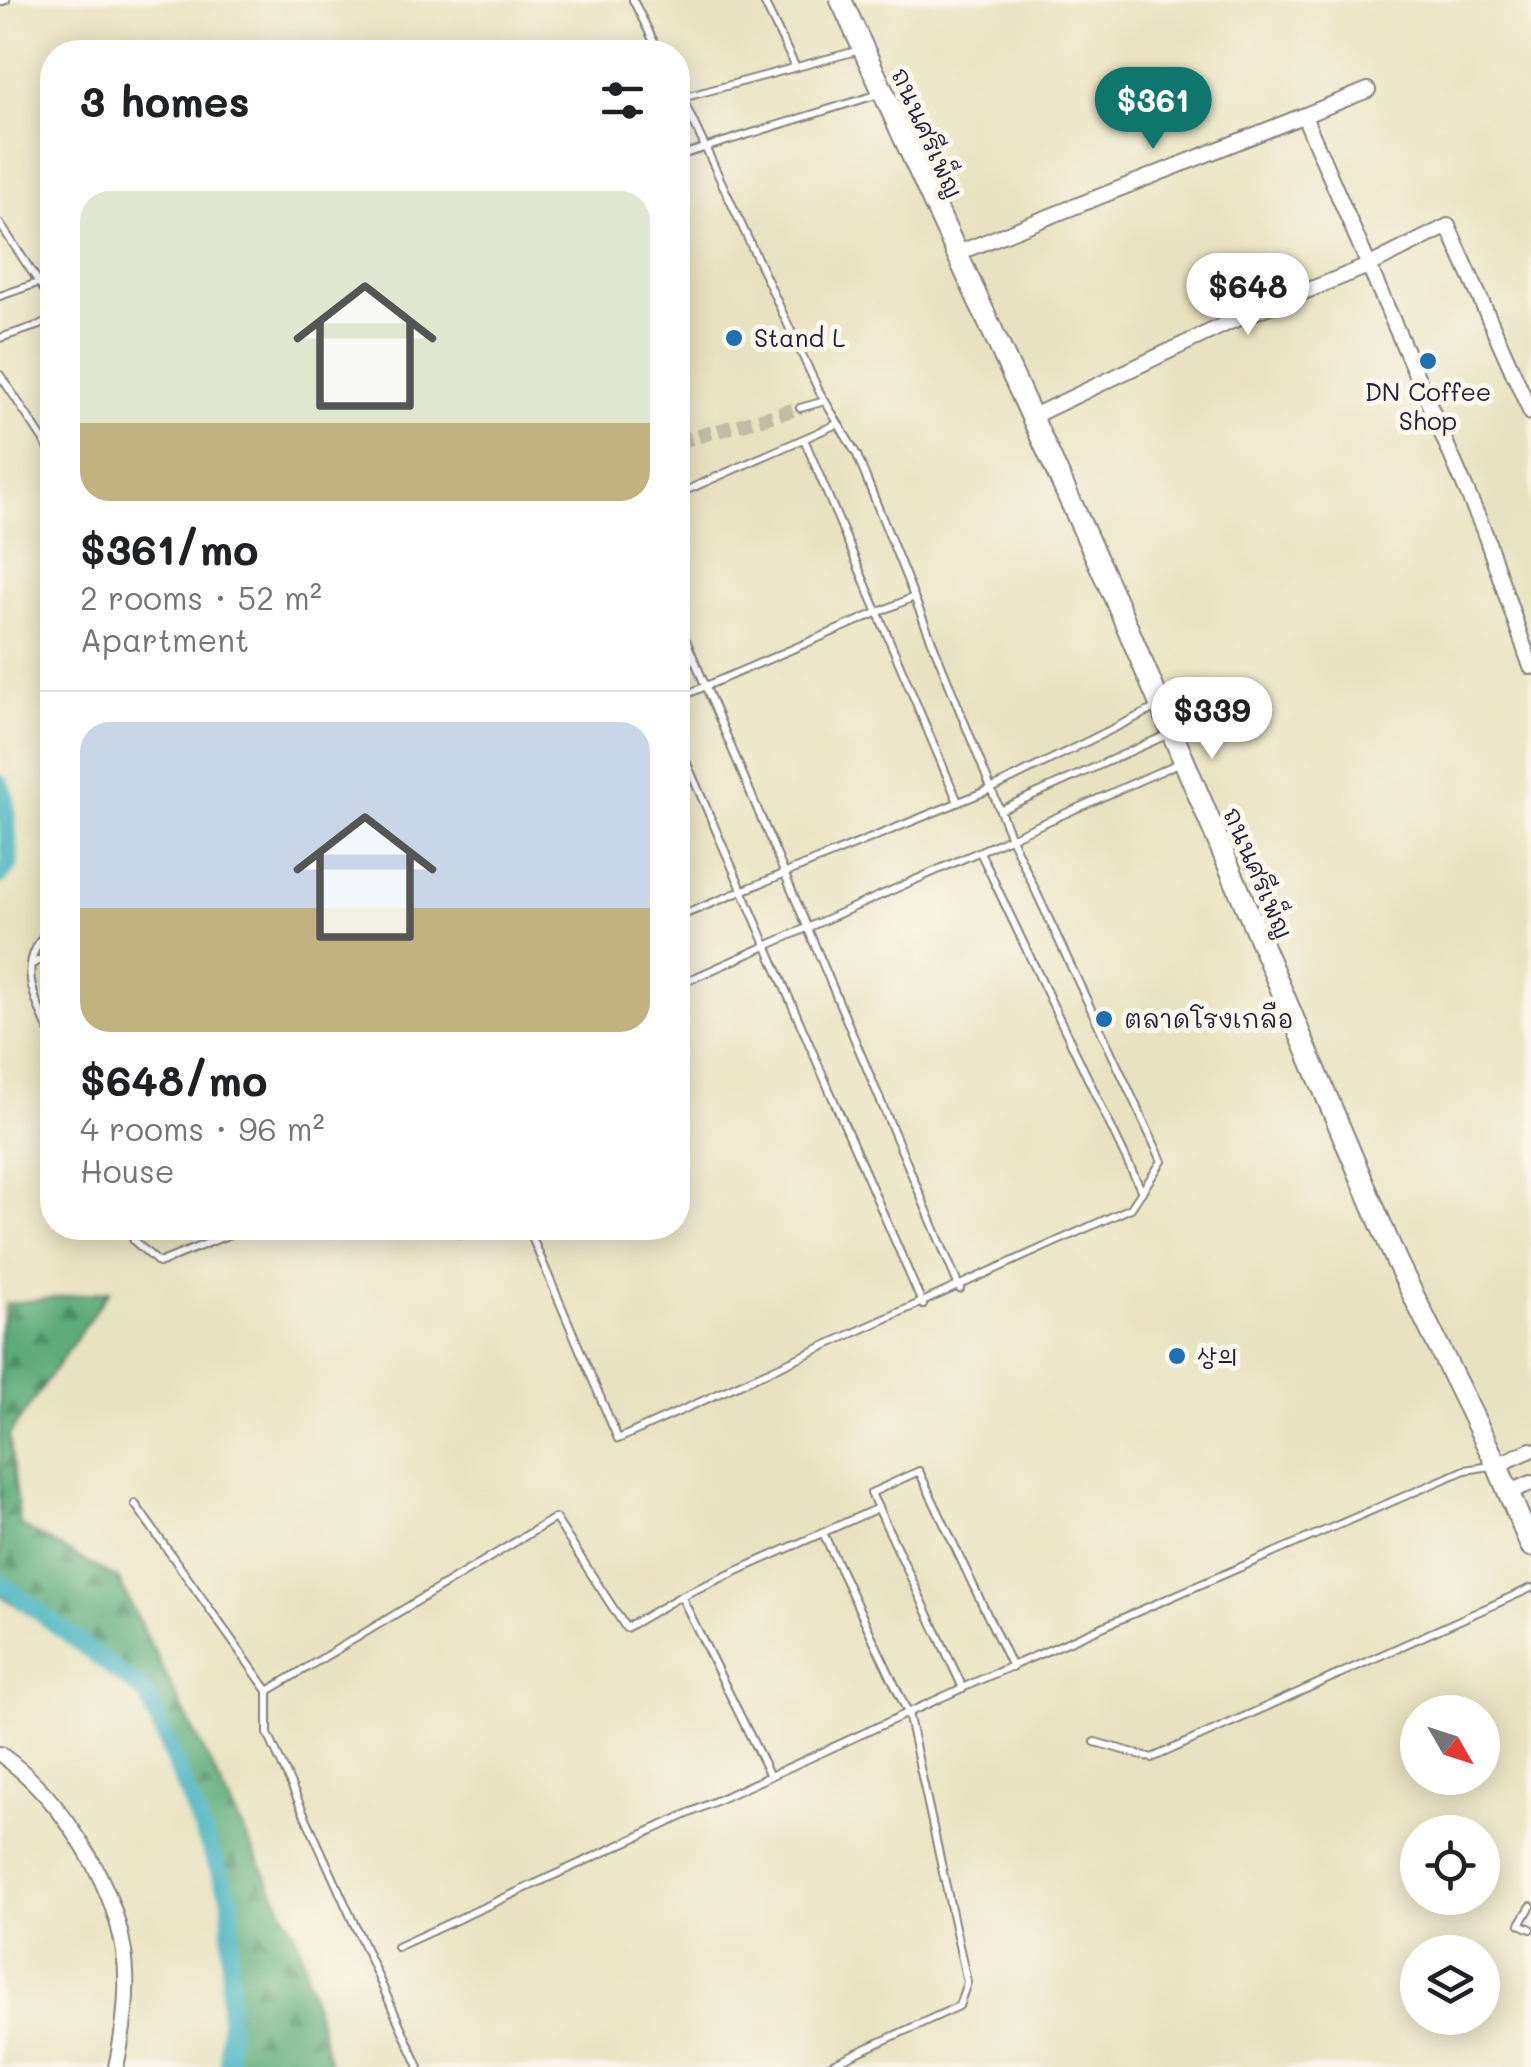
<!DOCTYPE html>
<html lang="en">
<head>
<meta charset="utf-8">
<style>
	:root { --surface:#fff; --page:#f2f2f2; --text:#202124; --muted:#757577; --line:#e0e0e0; --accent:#0f766e }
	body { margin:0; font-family:Mali,"Poor Story","Playpen Sans Thai",sans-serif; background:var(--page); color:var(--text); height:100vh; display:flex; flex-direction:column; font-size:38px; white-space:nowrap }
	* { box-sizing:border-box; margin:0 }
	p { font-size:32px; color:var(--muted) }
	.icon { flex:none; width:55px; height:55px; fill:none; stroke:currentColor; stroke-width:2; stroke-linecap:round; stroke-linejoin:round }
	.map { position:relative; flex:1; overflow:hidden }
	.panel { position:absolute; left:40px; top:40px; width:650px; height:1200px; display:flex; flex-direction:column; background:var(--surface); border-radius:40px; box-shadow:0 5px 25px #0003 }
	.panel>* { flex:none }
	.needle { width:65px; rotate:129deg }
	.buttons { position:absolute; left:1400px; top:1695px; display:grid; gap:20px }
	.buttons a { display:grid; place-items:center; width:100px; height:100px; border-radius:50%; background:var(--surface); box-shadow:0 5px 25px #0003; font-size:50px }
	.price { position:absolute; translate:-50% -85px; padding:0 22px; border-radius:35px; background:#fff; color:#222; font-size:32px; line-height:65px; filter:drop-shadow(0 2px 5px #0008) }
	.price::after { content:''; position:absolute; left:50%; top:60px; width:30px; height:22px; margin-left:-15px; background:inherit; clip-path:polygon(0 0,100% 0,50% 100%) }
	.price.selected { background:var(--accent); color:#fff }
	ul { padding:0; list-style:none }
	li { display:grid; align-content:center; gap:20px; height:530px; padding:0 40px }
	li+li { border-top:2px solid var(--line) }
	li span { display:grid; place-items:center; height:310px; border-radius:30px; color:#555 }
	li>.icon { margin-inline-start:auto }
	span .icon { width:180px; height:180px; fill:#fffc; stroke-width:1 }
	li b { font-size:42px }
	h2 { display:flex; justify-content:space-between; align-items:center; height:120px; padding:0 40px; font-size:42px }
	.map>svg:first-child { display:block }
	.forest { fill:url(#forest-firs); stroke:#40675a; stroke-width:2.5 }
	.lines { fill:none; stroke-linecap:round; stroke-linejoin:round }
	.canal { stroke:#44b2c0; stroke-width:18 }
	.street-tunnel { stroke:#c1bca5; stroke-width:14; stroke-dasharray:14 7; stroke-linecap:butt }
	.lane-casing { stroke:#86827e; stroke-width:10 }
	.street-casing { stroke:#86827e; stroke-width:18 }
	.secondary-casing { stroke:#86827e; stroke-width:24 }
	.lane { stroke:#fff; stroke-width:6 }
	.street { stroke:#fff; stroke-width:14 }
	.secondary { stroke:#fff; stroke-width:20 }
	.poi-dot { fill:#1f6fb2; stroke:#fbf7ec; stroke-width:4 }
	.labels { text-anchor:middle; stroke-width:10; stroke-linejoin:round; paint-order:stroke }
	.street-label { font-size:25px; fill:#22223b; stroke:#fbf7ec }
	.poi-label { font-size:25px; fill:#22223b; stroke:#fbf7ec; text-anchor:start }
</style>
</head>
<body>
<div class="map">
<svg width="1531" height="2067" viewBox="0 0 1531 2067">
	<defs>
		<pattern id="forest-firs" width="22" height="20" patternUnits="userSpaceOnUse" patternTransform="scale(2.5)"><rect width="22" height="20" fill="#5dac78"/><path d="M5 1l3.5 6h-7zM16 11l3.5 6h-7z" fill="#4c8c64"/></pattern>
	</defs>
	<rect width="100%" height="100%" fill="#fbf7ec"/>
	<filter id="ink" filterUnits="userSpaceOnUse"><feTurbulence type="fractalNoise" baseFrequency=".01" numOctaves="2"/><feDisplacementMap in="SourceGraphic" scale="20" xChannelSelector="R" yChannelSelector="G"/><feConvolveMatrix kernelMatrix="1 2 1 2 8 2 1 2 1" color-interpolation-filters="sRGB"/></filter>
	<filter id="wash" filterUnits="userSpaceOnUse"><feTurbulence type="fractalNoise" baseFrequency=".0048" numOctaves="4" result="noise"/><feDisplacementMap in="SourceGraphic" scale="40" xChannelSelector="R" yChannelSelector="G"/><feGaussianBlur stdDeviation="2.25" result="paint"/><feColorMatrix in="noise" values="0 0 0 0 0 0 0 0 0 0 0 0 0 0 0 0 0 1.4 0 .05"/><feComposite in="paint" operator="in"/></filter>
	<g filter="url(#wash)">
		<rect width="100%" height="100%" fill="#e9e2c0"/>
		<!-- forest -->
		<path class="forest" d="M109,1291L9,1435L20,1525L118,1579L298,1940L329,2061L325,2067H232L234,1900L150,1691L0,1595V1333L6,1304Z"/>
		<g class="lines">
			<!-- canal -->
			<g class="canal">
				<path d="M0,784L5,797L10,864L0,876"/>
				<path d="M0,1582L147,1694L231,1900L228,2067"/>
			</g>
		</g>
	</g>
	<g filter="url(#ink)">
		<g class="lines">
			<!-- street-tunnel -->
			<path class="street-tunnel" d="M678,442L800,408"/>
			<defs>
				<g id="lane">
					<path d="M633,0L659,52"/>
					<path d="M763,0L795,66"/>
					<path d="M0,2L6,0"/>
					<path d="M678,99L860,50"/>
					<path d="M678,156L879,94"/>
					<path d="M0,224L52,302"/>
					<path d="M0,296L52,278"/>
					<path d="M0,338L52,321"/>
					<path d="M0,375L52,453"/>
					<path d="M800,408L825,401"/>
					<path d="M804,439L958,802"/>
					<path d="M678,494L837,424"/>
					<path d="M678,621L960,1289"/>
					<path d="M678,698L914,597"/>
					<path d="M678,743L923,1305"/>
					<path d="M1000,810L1171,733"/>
					<path d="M980,852L1142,1192"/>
					<path d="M678,917L991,789L1157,707"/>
					<path d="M52,926C14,964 34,996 52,1038"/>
					<path d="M32,964L52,953"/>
					<path d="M678,985L1179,763"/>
					<path d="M129,1228L134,1241L159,1263L245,1228"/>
					<path d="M455,1228L458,1234"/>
					<path d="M528,1228L618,1439L1131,1208L1162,1161L1011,838L857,455L819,391L678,89"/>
					<path d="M135,1504L268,1691"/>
					<path d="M823,1533L908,1713L967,1982L959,2006L826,2067"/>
					<path d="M963,1688L871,1493L919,1471L1012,1667"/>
					<path d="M1095,1742L1152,1758L1531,1588"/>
					<path d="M770,1776L681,1596L878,1508"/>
					<path d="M1531,1906L1520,1924L1531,1929"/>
					<path d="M397,1947L982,1679L1465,1470L1491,1466"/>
					<path d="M419,2067L268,1734V1691L555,1518L626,1628L681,1596"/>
				</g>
				<g id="street">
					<path d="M1304,116L1484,531L1531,667"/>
					<path d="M955,254L1368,90"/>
					<path d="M1031,417L1230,322L1368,266L1448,226L1531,413"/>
					<path d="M1497,1465L1531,1450"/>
					<path d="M1509,1492L1531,1483"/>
					<path d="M0,1754C60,1796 113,1880 124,1952C130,1990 124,2030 116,2067"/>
				</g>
				<path id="secondary" d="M841,0L1117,603L1396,1260L1497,1465L1531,1546"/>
			</defs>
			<!-- lane casing -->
			<use href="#lane" class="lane-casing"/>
			<!-- street casing -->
			<use href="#street" class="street-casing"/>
			<!-- secondary casing -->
			<use href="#secondary" class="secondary-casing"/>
			<!-- lane -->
			<use href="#lane" class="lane"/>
			<!-- street -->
			<use href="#street" class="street"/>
			<!-- secondary -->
			<use href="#secondary" class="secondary"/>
		</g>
	</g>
	<!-- markers -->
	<g class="poi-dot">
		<circle cx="734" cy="338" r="10"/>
		<circle cx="1428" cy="361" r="10"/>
		<circle cx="1104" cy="1019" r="10"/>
		<circle cx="1177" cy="1356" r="10"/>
	</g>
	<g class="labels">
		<!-- street labels -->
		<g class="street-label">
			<text transform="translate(927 133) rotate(66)" y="9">ถนนศรีเพ็ญ</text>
			<text transform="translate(1258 873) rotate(67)" y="9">ถนนศรีเพ็ญ</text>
		</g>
		<!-- poi labels -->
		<g class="poi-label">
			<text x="754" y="347">Stand L</text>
			<text x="1428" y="401" text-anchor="middle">DN Coffee<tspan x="1428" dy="29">Shop</tspan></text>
			<text x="1124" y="1028">ตลาดโรงเกลือ</text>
			<text x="1197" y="1365">상의</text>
		</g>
	</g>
</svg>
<div class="buttons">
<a><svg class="needle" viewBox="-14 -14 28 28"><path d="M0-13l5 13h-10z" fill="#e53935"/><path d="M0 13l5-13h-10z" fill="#757577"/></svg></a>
<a><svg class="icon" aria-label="locate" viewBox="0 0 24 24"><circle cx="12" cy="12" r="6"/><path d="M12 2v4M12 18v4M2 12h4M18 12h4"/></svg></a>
<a><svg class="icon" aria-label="layers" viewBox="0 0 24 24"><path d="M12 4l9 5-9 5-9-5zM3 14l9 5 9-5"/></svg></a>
</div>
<b class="price selected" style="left:1153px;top:152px">$361</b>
<b class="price" style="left:1248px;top:338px">$648</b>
<b class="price" style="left:1212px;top:762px">$339</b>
<section class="panel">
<h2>3 homes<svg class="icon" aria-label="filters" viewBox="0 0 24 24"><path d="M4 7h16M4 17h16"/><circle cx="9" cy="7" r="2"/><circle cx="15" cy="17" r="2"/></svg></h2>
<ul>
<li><span style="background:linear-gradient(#dfe7d0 75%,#c2b280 0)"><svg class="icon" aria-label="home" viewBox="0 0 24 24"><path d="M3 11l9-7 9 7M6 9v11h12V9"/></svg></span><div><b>$361/mo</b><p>2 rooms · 52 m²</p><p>Apartment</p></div></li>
<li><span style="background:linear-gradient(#c9d6e8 60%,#c2b280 0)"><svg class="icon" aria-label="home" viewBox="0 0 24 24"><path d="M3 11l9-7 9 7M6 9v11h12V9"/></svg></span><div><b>$648/mo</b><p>4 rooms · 96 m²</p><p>House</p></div></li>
</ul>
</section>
</div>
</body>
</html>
